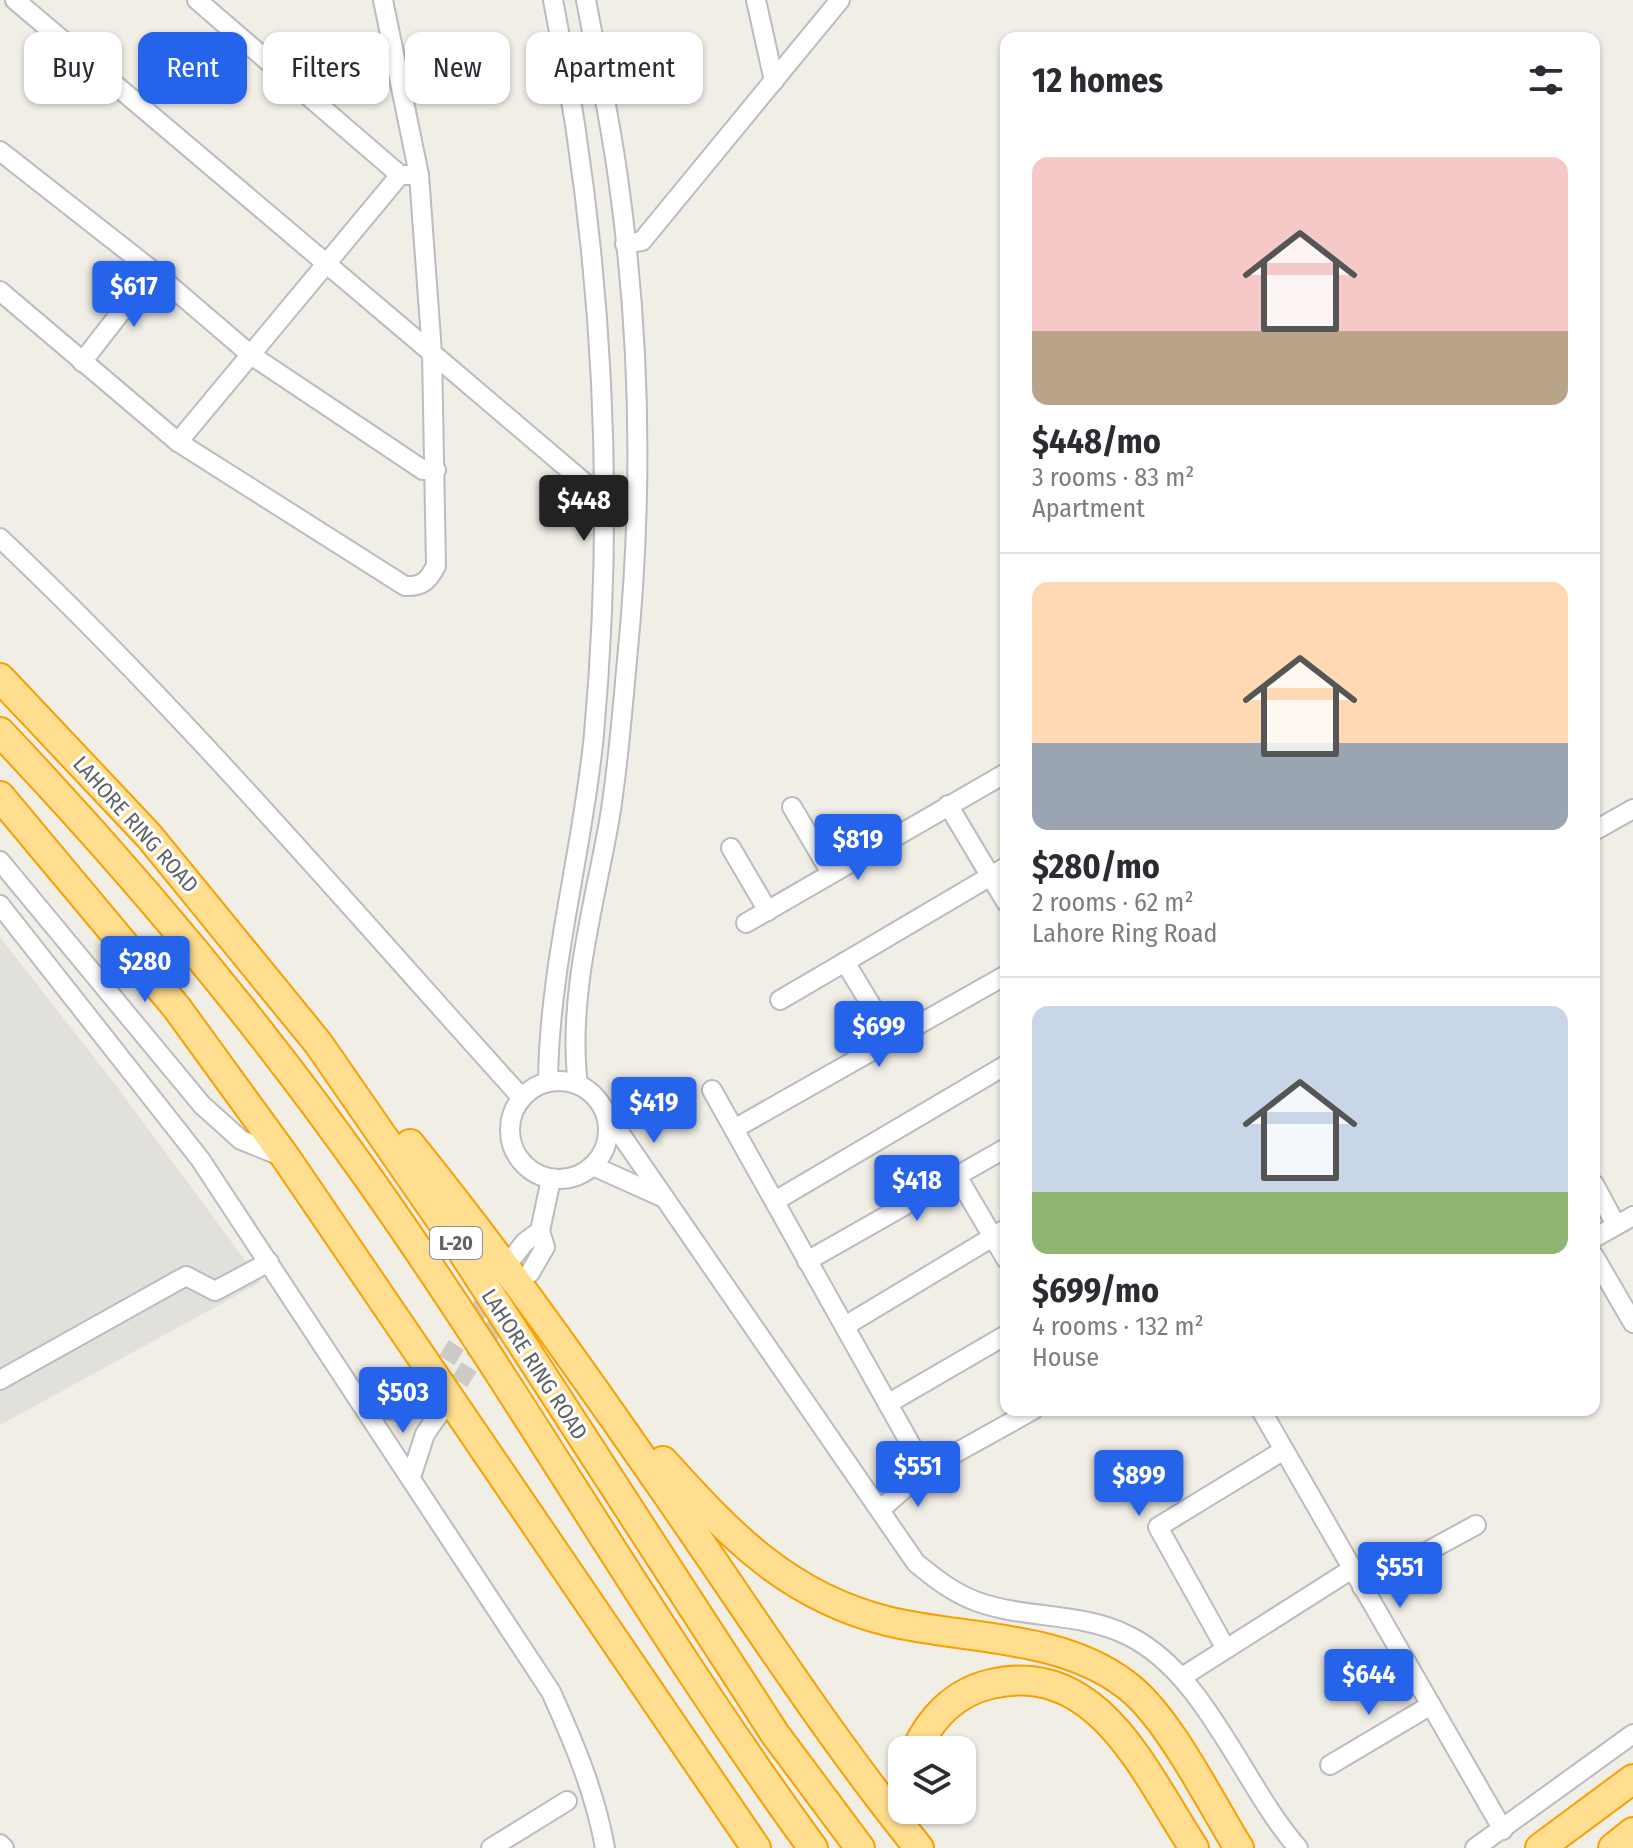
<!DOCTYPE html>
<html lang="en">
<head>
<meta charset="utf-8">
<style>
	:root { --surface:#fff; --page:#f2f2f3; --text:#2b2b33; --muted:#7c7c81; --line:#e1e1e2; --accent:#2563eb }
	body { margin:0; font-family:"Fira Sans Condensed",sans-serif; background:var(--page); color:var(--text); height:100vh; display:flex; flex-direction:column; font-size:30px; white-space:nowrap }
	* { box-sizing:border-box; margin:0 }
	p { font-size:26px; color:var(--muted) }
	.icon { flex:none; width:44px; height:44px; fill:none; stroke:currentColor; stroke-width:2; stroke-linecap:round; stroke-linejoin:round }
	.map { position:relative; flex:1; overflow:hidden }
	.sheet { position:absolute; left:1000px; top:32px; width:600px; height:1384px; display:flex; flex-direction:column; background:var(--surface); border-radius:16px; box-shadow:0 2px 6px #0004 }
	.sheet>* { flex:none }
	.top-card { position:absolute; left:24px; top:32px; width:760px; height:72px; display:flex; gap:16px }
	.controls { position:absolute; left:888px; top:1736px; display:grid; gap:16px }
	.controls a { display:grid; place-items:center; width:88px; height:88px; border-radius:16px; background:var(--surface); box-shadow:0 2px 6px #0004; font-size:40px }
	.price { position:absolute; translate:-50% -68px; padding:0 18px; border-radius:8px; background:var(--accent); color:#fff; font-size:26px; line-height:52px; filter:drop-shadow(0 2px 4px #0008) }
	.price::after { content:''; position:absolute; left:50%; top:48px; width:24px; height:18px; margin-left:-12px; background:inherit; clip-path:polygon(0 0,100% 0,50% 100%) }
	.price.active { background:#222; color:#fff }
	ul { padding:0; list-style:none }
	li { display:grid; align-content:center; gap:16px; height:424px; padding:0 32px }
	li+li { border-top:2px solid var(--line) }
	li span { display:grid; place-items:center; height:248px; border-radius:16px; color:#555 }
	li>.icon { margin-inline-start:auto }
	span .icon { width:144px; height:144px; fill:#fffc; stroke-width:1 }
	li b { font-size:34px }
	h2 { display:flex; justify-content:space-between; align-items:center; height:96px; padding:0 32px; font-size:34px }
	.pill { padding:0 28px; border-radius:16px; background:var(--surface); box-shadow:0 2px 6px #0004; font-size:28px; line-height:72px }
	.pill.active { background:var(--accent); color:#fff }
	.map>svg:first-child { display:block }
	.industrial { fill:#e2e0db }
	.lines { fill:none; stroke-linecap:round; stroke-linejoin:round }
	.minor-tunnel { stroke:#cccbc6; stroke-width:18; stroke-dasharray:18 9; stroke-linecap:butt }
	.minor-casing { stroke:#b9bcc0; stroke-width:22 }
	.highway-casing { stroke:#f7a000; stroke-width:32 }
	.minor { stroke:#fff; stroke-width:18 }
	.highway { stroke:#ffde8f; stroke-width:28 }
	.labels { text-anchor:middle; stroke-width:6; stroke-linejoin:round; paint-order:stroke }
	.shield { fill:#fff; stroke:#8e9195; stroke-width:2 }
	.shield-label { font-size:20px; font-weight:bold; fill:#5e6267 }
	.street-label { font-size:22px; fill:#5e6267; stroke:#fff }
</style>
</head>
<body>
<div class="map">
<svg width="1633" height="1848" viewBox="0 0 1633 1848">
	<rect width="100%" height="100%" fill="#f1eee6"/>
	<!-- industrial -->
	<path class="industrial" d="M0,937L118,1088L261,1282L0,1425Z"/>
	<g class="lines">
		<!-- minor-tunnel -->
		<g class="minor-tunnel">
			<path d="M432,1383L494,1287"/>
			<path d="M445,1405L506,1309"/>
		</g>
		<defs>
			<g id="minor">
				<path d="M197,0L400,175"/>
				<path d="M383,0L419,175L432,353L606,501"/>
				<path d="M756,0L774,81"/>
				<path d="M0,151L153,271L251,355L423,470H436"/>
				<path d="M625,244L642,241L840,0"/>
				<path d="M0,291L178,442L405,586C422,587 428,581 436,566L432,353L15,0"/>
				<path d="M82,362L153,271"/>
				<path d="M178,442L400,175H419"/>
				<path d="M0,538C185,713 351,909 522,1098"/>
				<path d="M948,805L1006,902"/>
				<path d="M792,807L831,873"/>
				<path d="M1594,831L1633,809"/>
				<path d="M731,848L768,911"/>
				<path d="M0,861L202,1105L241,1140L286,1158"/>
				<path d="M0,905L200,1159L551,1692C574,1743 595,1792 605,1848"/>
				<path d="M746,923L1006,773"/>
				<path d="M780,1000L845,962"/>
				<path d="M891,1038L845,962L1006,867"/>
				<circle cx="559" cy="1130" r="49"/>
				<path d="M548,1082C549,965 583,851 594,734C616,488 602,243 553,0"/>
				<path d="M578,1085C567,999 594,906 609,822C618,769 622,714 627,660C643,499 641,338 618,178C610,119 597,59 586,0"/>
				<path d="M712,1090L925,1470L1033,1410"/>
				<path d="M606,1113L916,1563C936,1579 953,1593 978,1602C1026,1619 1080,1612 1127,1635C1206,1673 1242,1784 1298,1848"/>
				<path d="M734,1129L1006,975"/>
				<path d="M593,1166L662,1197"/>
				<path d="M957,1176L1006,1259"/>
				<path d="M1594,1184L1616,1225"/>
				<path d="M775,1201L1006,1065"/>
				<path d="M1594,1238L1633,1216"/>
				<path d="M514,1256L525,1242L540,1231"/>
				<path d="M1594,1256L1633,1323"/>
				<path d="M807,1261L1006,1148"/>
				<path d="M530,1273L545,1247L540,1231L551,1179"/>
				<path d="M845,1326L1006,1229"/>
				<path d="M0,1380L186,1276L215,1291L269,1262"/>
				<path d="M889,1403L1006,1335"/>
				<path d="M366,1406L403,1412L421,1399"/>
				<path d="M1261,1410L1503,1830"/>
				<path d="M411,1477L425,1434L439,1414"/>
				<path d="M880,1510L925,1470"/>
				<path d="M1362,1587L1476,1525"/>
				<path d="M1226,1649L1158,1527L1284,1450"/>
				<path d="M1182,1677L1352,1569"/>
				<path d="M1330,1765L1431,1705"/>
				<path d="M0,1844L4,1848"/>
				<path d="M491,1848L567,1801"/>
				<path d="M1475,1848L1633,1734"/>
			</g>
			<g id="highway">
				<path d="M0,678L149,836L318,1043L460,1248L775,1734L860,1848"/>
				<path d="M0,732C133,872 256,1019 367,1176C523,1396 654,1631 813,1848"/>
				<path d="M0,796L177,1008L286,1158L756,1848"/>
				<path d="M410,1144C502,1258 586,1377 669,1497C751,1615 828,1736 919,1848"/>
				<path d="M663,1461C729,1534 787,1596 887,1621C965,1640 1059,1634 1125,1684C1168,1715 1210,1802 1239,1848"/>
				<path d="M916,1750C931,1717 956,1692 991,1684C1099,1659 1145,1774 1194,1848"/>
				<path d="M1540,1848L1633,1779"/>
				<path d="M1613,1848L1633,1832"/>
			</g>
		</defs>
		<!-- minor casing -->
		<use href="#minor" class="minor-casing"/>
		<!-- highway casing -->
		<use href="#highway" class="highway-casing"/>
		<!-- minor -->
		<use href="#minor" class="minor"/>
		<!-- highway -->
		<use href="#highway" class="highway"/>
	</g>
	<g class="labels">
		<!-- shield labels -->
		<rect class="shield" x="430" y="1227" width="52" height="32" rx="6"/>
		<g class="shield-label">
			<text x="456" y="1250">L-20</text>
		</g>
		<!-- street labels -->
		<g class="street-label">
			<text transform="translate(136 824) rotate(48)" y="8">LAHORE RING ROAD</text>
			<text transform="translate(535 1364) rotate(57)" y="8">LAHORE RING ROAD</text>
		</g>
	</g>
</svg>
<div class="controls">
<a><svg class="icon" aria-label="layers" viewBox="0 0 24 24"><path d="M12 4l9 5-9 5-9-5zM3 14l9 5 9-5"/></svg></a>
</div>
<b class="price" style="left:134px;top:329px">$617</b>
<b class="price active" style="left:584px;top:543px">$448</b>
<b class="price" style="left:858px;top:882px">$819</b>
<b class="price" style="left:145px;top:1004px">$280</b>
<b class="price" style="left:879px;top:1069px">$699</b>
<b class="price" style="left:654px;top:1145px">$419</b>
<b class="price" style="left:917px;top:1223px">$418</b>
<b class="price" style="left:403px;top:1435px">$503</b>
<b class="price" style="left:918px;top:1509px">$551</b>
<b class="price" style="left:1139px;top:1518px">$899</b>
<b class="price" style="left:1400px;top:1610px">$551</b>
<b class="price" style="left:1369px;top:1717px">$644</b>
<div class="top-card">
<a class="pill">Buy</a>
<a class="pill active">Rent</a>
<a class="pill">Filters</a>
<a class="pill">New</a>
<a class="pill">Apartment</a>
</div>
<section class="sheet">
<h2>12 homes<svg class="icon" aria-label="filters" viewBox="0 0 24 24"><path d="M4 7h16M4 17h16"/><circle cx="9" cy="7" r="2"/><circle cx="15" cy="17" r="2"/></svg></h2>
<ul>
<li><span style="background:linear-gradient(#f6c9c9 70%,#b9a48a 0)"><svg class="icon" aria-label="home" viewBox="0 0 24 24"><path d="M3 11l9-7 9 7M6 9v11h12V9"/></svg></span><div><b>$448/mo</b><p>3 rooms · 83 m²</p><p>Apartment</p></div></li>
<li><span style="background:linear-gradient(#ffd9b3 65%,#9aa5b1 0)"><svg class="icon" aria-label="home" viewBox="0 0 24 24"><path d="M3 11l9-7 9 7M6 9v11h12V9"/></svg></span><div><b>$280/mo</b><p>2 rooms · 62 m²</p><p>Lahore Ring Road</p></div></li>
<li><span style="background:linear-gradient(#c9d6e8 75%,#8fb573 0)"><svg class="icon" aria-label="home" viewBox="0 0 24 24"><path d="M3 11l9-7 9 7M6 9v11h12V9"/></svg></span><div><b>$699/mo</b><p>4 rooms · 132 m²</p><p>House</p></div></li>
</ul>
</section>
</div>
</body>
</html>
